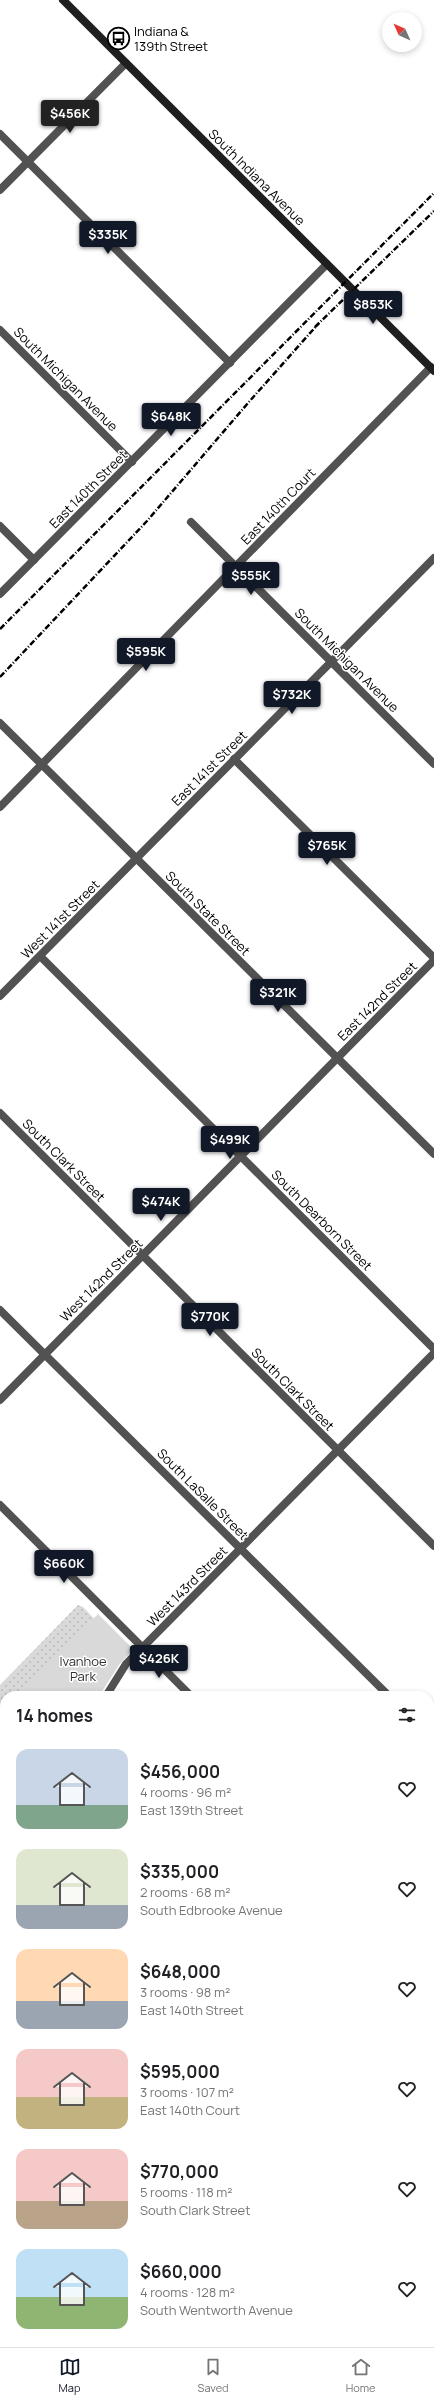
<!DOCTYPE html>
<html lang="en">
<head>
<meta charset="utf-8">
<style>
	:root { --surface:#fff; --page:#f2f2f2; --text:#202124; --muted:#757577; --line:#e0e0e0; --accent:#111827 }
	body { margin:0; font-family:Manrope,sans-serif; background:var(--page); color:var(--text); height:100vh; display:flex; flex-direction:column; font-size:15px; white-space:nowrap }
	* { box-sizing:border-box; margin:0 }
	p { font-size:13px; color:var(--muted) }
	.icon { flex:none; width:22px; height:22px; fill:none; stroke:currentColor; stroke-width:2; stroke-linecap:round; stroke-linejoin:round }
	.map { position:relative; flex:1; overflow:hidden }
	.sheet { position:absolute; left:0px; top:1691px; width:434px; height:656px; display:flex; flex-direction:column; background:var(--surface); border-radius:16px 16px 0 0; box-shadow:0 2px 6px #0003 }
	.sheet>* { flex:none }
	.needle { width:26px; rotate:315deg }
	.controls { position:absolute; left:382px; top:12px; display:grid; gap:8px }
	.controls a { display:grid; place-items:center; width:40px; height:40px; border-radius:50%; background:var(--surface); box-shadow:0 2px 6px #0003; font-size:20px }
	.price { position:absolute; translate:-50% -34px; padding:0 9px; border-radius:4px; background:var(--accent); color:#fff; font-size:13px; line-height:26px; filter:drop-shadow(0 1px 2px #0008) }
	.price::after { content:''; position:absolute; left:50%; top:24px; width:12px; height:9px; margin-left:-6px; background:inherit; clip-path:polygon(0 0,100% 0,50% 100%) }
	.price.active { background:#222; color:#fff }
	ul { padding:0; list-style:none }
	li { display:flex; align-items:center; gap:12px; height:100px; padding:0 16px }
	li span { display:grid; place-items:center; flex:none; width:112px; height:80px; border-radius:12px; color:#555 }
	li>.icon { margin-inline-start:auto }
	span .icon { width:48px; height:48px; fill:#fffc; stroke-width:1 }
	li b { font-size:17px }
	h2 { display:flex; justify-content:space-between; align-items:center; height:48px; padding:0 16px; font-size:17px }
	.dock { display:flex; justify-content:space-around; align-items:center; height:56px; border-top:1px solid var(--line); background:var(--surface); font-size:11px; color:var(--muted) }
	.dock a { display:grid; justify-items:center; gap:2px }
	.dock .active { color:var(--accent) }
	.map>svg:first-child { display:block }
	.grass { fill:url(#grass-dots) }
	.park { fill:#d9d9d9 }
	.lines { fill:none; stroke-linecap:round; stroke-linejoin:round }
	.minor { stroke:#525252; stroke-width:8 }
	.tertiary { stroke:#525252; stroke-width:8 }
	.secondary { stroke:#1f1f1f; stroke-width:8 }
	.rail { stroke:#000; stroke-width:2.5; stroke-dasharray:6 2 1 2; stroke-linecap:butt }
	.labels { text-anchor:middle; stroke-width:3; stroke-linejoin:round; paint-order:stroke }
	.poi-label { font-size:13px; fill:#000; stroke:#fff; text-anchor:start }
	.street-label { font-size:13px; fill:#000; stroke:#fff }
	.park-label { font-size:13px; fill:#303030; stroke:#fff }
</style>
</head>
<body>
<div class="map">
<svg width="434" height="2347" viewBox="0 0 434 2347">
	<defs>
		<pattern id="grass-dots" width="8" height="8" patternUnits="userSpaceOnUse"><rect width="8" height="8" fill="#d9d9d9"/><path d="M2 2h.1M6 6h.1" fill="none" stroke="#b8b8b8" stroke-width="1.8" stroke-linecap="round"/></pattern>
	</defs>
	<rect width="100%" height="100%" fill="#fff"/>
	<!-- grass -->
	<g class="grass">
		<path d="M78,1605L83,1607L119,1645L91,1696H5V1885L0,1873V1685Z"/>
		<path d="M0,2010L5,2021V2159L0,2162Z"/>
		<path d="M62,2342H143L145,2347H66Z"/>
	</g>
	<!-- park -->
	<g class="park">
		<path d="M98,1614L133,1649L119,1665L99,1696H17Z"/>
		<path d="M5,1709V1885L0,1873V1714Z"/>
	</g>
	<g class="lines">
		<!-- minor -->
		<g class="minor">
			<path d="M0,134L230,363"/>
			<path d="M0,190L126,63"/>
			<path d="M0,330L132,462"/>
			<path d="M191,522L434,764"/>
			<path d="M0,526L34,560"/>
			<path d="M0,594L327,264"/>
			<path d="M0,723L434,1154"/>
			<path d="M234,759L434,958"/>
			<path d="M0,807L431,367"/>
			<path d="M40,956L434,1349"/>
			<path d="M0,996L434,558"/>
			<path d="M0,1113L434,1546"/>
			<path d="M0,1310L389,1696"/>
			<path d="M0,1400L434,960"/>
			<path d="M0,1505L191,1696"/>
			<path d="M106,1696L126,1664L142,1648L434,1353"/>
			<path d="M429,1933L434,1937"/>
			<path d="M429,2128L434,2133"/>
			<path d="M429,2148L434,2142"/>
			<path d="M0,2289L5,2294"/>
			<path d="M429,2324L434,2329"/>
			<path d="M429,2341L434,2336"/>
			<path d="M52,2342L57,2347"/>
			<path d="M242,2342L244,2347"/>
		</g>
		<!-- tertiary -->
		<g class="tertiary">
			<path d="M429,1742L434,1737"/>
			<path d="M429,1767L434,1762"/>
			<path d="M0,2176L5,2171"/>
			<path d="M0,2196L5,2191"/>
		</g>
		<!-- secondary -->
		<path class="secondary" d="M63,0L434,371"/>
		<!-- rail -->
		<g class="rail">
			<path d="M315,327L434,211"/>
			<path d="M0,629L434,193"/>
			<path d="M0,677L147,521L248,403L319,323"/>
			<path d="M0,1891L5,1903"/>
			<path d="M0,1910L5,1921"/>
			<path d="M0,1924L5,1935"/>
			<path d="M0,1937L5,1949"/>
			<path d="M0,1951L5,1963"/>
			<path d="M0,1965L5,1977"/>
			<path d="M0,1993L5,2005"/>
			<path d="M149,2342L151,2347"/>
			<path d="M161,2342L163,2347"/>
			<path d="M179,2342L181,2347"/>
			<path d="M192,2342L194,2347"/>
		</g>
	</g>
	<!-- icons -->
	<defs>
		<symbol id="bus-ring" viewBox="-11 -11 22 22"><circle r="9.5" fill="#fff" stroke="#000" stroke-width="1.5"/><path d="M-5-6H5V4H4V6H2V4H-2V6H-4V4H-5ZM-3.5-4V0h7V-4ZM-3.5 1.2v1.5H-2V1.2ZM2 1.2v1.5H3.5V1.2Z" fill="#000"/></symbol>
	</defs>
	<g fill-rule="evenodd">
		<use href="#bus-ring" x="106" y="26" width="25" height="25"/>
	</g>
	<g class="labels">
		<!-- poi labels -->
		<g class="poi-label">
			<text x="134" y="36">Indiana &amp;<tspan x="134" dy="15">139th Street</tspan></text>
		</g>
		<!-- street labels -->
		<g class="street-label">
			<text transform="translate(257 177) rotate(45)" y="5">South Indiana Avenue</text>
			<text transform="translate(66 379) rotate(45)" y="5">South Michigan Avenue</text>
			<text transform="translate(88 489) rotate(-45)" y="5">East 140th Street</text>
			<text transform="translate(278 506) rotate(-46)" y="5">East 140th Court</text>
			<text transform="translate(347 660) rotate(45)" y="5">South Michigan Avenue</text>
			<text transform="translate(209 768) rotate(-45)" y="5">East 141st Street</text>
			<text transform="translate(208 913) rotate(45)" y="5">South State Street</text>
			<text transform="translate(60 919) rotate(-45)" y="5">West 141st Street</text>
			<text transform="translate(377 1001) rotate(-45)" y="5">East 142nd Street</text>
			<text transform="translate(64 1160) rotate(45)" y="5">South Clark Street</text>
			<text transform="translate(322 1220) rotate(45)" y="5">South Dearborn Street</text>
			<text transform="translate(101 1280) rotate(-45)" y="5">West 142nd Street</text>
			<text transform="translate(293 1389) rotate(45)" y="5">South Clark Street</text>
			<text transform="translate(203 1494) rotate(45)" y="5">South LaSalle Street</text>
			<text transform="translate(187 1586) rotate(-45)" y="5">West 143rd Street</text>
		</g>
		<!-- park labels -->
		<g class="park-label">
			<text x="83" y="1666">Ivanhoe<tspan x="83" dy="15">Park</tspan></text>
		</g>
	</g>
</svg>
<div class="controls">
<a><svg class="needle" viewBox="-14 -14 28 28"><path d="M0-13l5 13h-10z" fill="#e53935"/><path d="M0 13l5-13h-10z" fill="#757577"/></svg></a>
</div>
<b class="price active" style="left:70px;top:134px">$456K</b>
<b class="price" style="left:108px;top:255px">$335K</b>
<b class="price" style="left:373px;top:325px">$853K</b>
<b class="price" style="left:171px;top:437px">$648K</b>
<b class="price" style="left:251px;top:596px">$555K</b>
<b class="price" style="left:146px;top:672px">$595K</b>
<b class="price" style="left:292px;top:715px">$732K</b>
<b class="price" style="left:327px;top:866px">$765K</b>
<b class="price" style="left:278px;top:1013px">$321K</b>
<b class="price" style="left:230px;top:1160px">$499K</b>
<b class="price" style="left:161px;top:1222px">$474K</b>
<b class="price" style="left:210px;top:1337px">$770K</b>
<b class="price" style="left:64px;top:1584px">$660K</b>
<b class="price" style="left:159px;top:1679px">$426K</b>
<section class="sheet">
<h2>14 homes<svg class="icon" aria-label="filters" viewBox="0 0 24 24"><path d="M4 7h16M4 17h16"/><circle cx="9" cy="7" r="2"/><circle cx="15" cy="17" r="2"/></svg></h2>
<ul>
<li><span style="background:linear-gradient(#c9d6e8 70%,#7fa58c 0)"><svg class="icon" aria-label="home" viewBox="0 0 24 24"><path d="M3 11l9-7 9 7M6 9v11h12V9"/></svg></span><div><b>$456,000</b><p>4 rooms · 96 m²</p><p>East 139th Street</p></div><svg class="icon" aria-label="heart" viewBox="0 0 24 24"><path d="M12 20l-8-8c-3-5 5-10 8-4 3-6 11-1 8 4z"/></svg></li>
<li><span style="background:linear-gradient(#dfe7d0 70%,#9aa5b1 0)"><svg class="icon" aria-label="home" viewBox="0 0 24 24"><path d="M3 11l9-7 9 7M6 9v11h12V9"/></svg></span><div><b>$335,000</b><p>2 rooms · 68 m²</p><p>South Edbrooke Avenue</p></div><svg class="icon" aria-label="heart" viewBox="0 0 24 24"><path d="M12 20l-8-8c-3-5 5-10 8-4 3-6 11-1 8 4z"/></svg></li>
<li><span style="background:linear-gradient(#ffd9b3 65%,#9aa5b1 0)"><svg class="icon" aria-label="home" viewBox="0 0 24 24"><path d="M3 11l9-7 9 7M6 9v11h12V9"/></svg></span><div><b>$648,000</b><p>3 rooms · 98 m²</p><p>East 140th Street</p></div><svg class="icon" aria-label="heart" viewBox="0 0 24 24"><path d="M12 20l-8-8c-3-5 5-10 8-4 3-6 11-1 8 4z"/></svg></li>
<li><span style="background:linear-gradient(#f6c9c9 60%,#c2b280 0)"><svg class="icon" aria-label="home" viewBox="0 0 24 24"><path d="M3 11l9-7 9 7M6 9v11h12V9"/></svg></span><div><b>$595,000</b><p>3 rooms · 107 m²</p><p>East 140th Court</p></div><svg class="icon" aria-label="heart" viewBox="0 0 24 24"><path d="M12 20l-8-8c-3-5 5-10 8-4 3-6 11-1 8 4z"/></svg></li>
<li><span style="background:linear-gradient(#f6c9c9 65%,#b9a48a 0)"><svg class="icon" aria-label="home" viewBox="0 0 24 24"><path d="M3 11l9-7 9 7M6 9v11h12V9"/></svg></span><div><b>$770,000</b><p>5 rooms · 118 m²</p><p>South Clark Street</p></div><svg class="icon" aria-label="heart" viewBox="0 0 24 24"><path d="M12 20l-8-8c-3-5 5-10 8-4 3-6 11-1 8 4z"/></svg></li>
<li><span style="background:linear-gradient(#bfe0f5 60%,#8fb573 0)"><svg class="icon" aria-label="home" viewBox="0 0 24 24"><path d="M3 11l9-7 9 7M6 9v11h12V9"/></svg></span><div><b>$660,000</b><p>4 rooms · 128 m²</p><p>South Wentworth Avenue</p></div><svg class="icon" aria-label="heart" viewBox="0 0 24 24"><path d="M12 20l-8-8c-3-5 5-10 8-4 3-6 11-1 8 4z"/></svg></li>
</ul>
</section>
</div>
<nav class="dock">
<a class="active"><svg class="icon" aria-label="map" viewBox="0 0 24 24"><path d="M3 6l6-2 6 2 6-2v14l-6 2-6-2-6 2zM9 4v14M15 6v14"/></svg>Map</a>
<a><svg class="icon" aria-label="saved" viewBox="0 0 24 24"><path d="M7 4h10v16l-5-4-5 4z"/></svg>Saved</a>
<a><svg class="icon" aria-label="home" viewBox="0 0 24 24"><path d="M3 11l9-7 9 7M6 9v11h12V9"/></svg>Home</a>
</nav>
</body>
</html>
